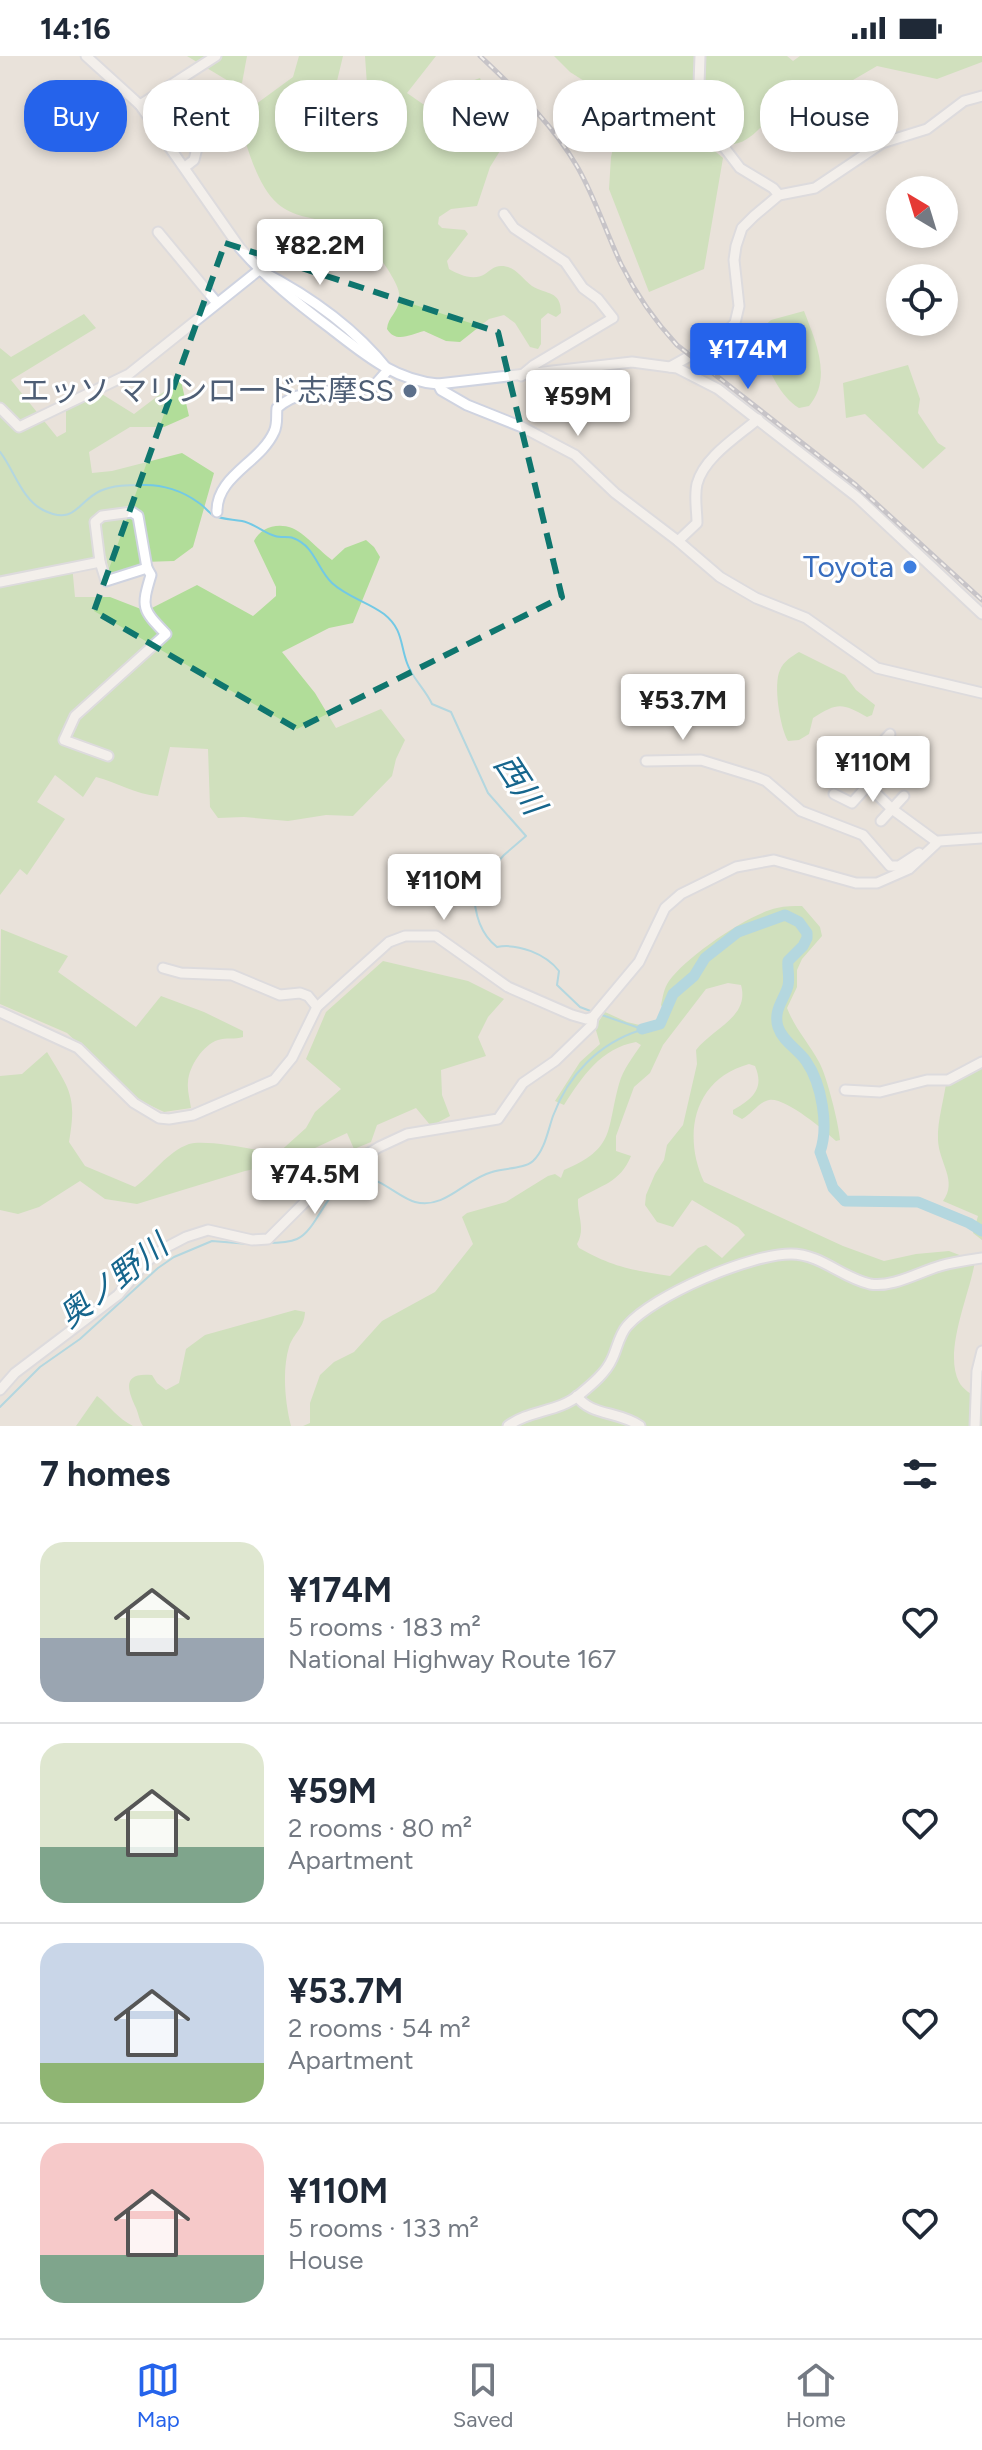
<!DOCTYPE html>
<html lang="en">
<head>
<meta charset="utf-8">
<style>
	:root { --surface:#fff; --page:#f2f2f3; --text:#1f2937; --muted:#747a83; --line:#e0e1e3; --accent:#2563eb }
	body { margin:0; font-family:Figtree,"Noto Sans JP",sans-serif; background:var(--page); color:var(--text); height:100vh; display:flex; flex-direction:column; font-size:30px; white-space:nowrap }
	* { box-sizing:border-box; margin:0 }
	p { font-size:26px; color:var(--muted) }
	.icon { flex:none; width:44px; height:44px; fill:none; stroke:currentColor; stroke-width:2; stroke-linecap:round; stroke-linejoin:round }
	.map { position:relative; height:1370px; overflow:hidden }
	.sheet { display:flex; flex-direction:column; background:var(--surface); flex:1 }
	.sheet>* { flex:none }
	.top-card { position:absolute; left:24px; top:24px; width:934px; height:72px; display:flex; gap:16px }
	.needle { width:52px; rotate:322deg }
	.controls { position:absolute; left:886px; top:120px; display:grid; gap:16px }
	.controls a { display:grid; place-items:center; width:72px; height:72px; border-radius:50%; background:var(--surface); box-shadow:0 4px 12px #0003; font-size:40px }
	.price { position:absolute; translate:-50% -68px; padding:0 18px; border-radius:8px; background:#fff; color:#222; font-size:26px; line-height:52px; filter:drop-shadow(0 2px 4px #0008) }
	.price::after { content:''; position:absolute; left:50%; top:48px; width:24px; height:18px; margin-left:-12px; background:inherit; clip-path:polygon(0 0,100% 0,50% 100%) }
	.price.on { background:var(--accent); color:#fff }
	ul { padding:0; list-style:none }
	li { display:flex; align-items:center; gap:24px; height:200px; padding:0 40px }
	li+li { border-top:2px solid var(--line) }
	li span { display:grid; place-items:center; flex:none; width:224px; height:160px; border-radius:24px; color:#555 }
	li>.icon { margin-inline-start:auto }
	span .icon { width:96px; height:96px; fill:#fffc; stroke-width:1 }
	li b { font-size:34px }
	h2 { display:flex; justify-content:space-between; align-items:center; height:96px; padding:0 40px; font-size:34px }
	.chip { padding:0 28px; border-radius:32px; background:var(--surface); box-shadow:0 4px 12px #0003; font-size:28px; line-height:72px }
	.chip.on { background:var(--accent); color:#fff }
	.status { display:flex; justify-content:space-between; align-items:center; height:56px; padding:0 40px; background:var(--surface); direction:ltr }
	.status svg { height:22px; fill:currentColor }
	.tab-bar { display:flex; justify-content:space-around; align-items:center; height:112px; border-top:2px solid var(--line); background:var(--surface); font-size:22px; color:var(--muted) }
	.tab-bar a { display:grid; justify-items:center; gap:4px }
	.tab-bar .on { color:var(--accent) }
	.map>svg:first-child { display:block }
	.green { fill:#b1dd99; fill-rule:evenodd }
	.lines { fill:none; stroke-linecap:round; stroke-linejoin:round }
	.stream { stroke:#73c9e5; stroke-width:2 }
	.river { stroke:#73c9e5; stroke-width:11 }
	.minor-casing { stroke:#cfd3e0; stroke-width:13 }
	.minor { stroke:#fff; stroke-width:9 }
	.rail-casing { stroke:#9da0b1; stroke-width:5 }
	.rail { stroke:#fff; stroke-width:2; stroke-dasharray:6; stroke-linecap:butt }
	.marked { fill:none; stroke:#0f766e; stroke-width:6; stroke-dasharray:16 10; stroke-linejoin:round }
	.service-dot { fill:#5c6f8a; stroke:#fff; stroke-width:3 }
	.shop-dot { fill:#3f7fe0; stroke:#fff; stroke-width:3 }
	.labels { text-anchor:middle; stroke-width:6; stroke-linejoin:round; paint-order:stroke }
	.service-label { font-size:30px; fill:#4e5e75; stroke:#fff; text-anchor:end }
	.shop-label { font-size:30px; fill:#366cbe; stroke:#fff; text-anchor:end }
	.water-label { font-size:32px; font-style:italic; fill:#16668d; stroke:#fff }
</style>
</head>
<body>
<div class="status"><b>14:16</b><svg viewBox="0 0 49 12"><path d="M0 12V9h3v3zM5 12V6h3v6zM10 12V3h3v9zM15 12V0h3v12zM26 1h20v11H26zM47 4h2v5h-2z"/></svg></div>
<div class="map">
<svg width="982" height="1370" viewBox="0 0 982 1370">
	<rect width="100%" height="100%" fill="#e9e2da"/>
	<!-- green -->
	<g class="green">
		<path d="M187,0H247L242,27L230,26Z"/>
		<path d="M299,0H343L337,25L309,64C334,64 350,46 367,29L365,0H436L407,37L453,69L475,65L466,27L480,22L505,87L490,111L477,150L451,153L439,161L438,168L442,172L465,174L468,178L447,205L449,213C459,219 474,225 485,218C491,214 494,210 501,210C516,210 522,223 532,230C546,239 561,234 561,257L556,261L548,257L541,263V288L538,293L530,291L515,267L504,259L489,263L460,286L446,285L424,275C411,278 396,288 387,273C388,261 398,256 399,245C401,235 395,226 390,217C377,194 354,176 329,167C312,161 293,161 278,148C256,129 248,90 238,65L245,56L293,21Z"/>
		<path d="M554,0H787L793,5L800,0H982V6L937,23L877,10L853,24L874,69L832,74L826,62L834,57L831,43C815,45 793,45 780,54C764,65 753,85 734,88L726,80L717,52L694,57L704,86L723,102L704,213L649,236L609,133L611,101L623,50L570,16Z"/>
		<path d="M804,255C815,284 833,322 809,350L799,352C775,337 764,302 757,277L771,264Z"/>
		<path d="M84,258L96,272L11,324L57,381L66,376V353L97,335L134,358L159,339L181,325L189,360L164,371H130L89,396L92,417L112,415L182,397L214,417L193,491L174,505L143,506L110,524L106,500L72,509L75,541H110L146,555L197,529L253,560L276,540V531L254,485C260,472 277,466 292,472C303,476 321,496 332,504L345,492L366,484L374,491L380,501L353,567L329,572L282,596L315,637L336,672L381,653L405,684L396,703L392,720L353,760L326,759L288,765L244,761L218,762L210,751L208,693L170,691L158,740C136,739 117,726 96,721L83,741L55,719L37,746L65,763L27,819L20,813L0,839V292L11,301Z"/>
		<path d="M908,309L920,343L918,357L938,387L946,392L923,413L865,358L846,362L843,327Z"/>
		<path d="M799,596L845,619L856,634L875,649L872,659L867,661C842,647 838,646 813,662L809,678L799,684L788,685C780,672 773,628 780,614C784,605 791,601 799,596Z"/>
		<path d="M802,850L820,871L822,880L802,903L797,914V931L787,952C795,973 809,987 819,1006C827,1020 839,1069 840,1084L836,1085C824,1074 785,1041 769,1044C759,1046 752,1058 742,1063L733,1058V1054C752,1043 765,1033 755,1010L749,1008C694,1023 682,1078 704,1126L843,1190L884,1205L916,1198L949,1195L975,1205C970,1238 943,1295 959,1326C963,1334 972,1338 978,1343L982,1341V1370H303L310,1367V1347L320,1319L334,1306L354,1296L382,1265L435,1236L473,1188L462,1161L467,1157L506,1146L548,1120L555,1118L561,1122L564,1114C616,1092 606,1075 619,1028C623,1013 633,1001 641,989L636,986C601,992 582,1021 564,1049L555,1045L580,1006L600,988L595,971L605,956L627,966L648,971L654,966H660L664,955L661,949C663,940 664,932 669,925C686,901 748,858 777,852C785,850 794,850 802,850ZM728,927L741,929C750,961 713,972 696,994L697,1008L683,1069L667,1089L664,1104L655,1118L646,1139L645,1149L657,1166L673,1171L692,1144L738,1171L745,1179L722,1202L706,1189L698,1192L670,1220C631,1214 613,1211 579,1192L577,1188C586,1172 577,1159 578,1143C601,1129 620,1127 631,1100L616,1095V1080L634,1031L650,1017L663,989L706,933Z"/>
		<path d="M1,873L68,900L58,916L136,971L161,940L204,956L243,975V981C235,984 226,981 218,984C203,989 189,1010 188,1026C187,1034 190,1044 191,1052L164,1056L139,1044L67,977L0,948Z"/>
		<path d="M383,905L468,925L504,943L488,961L478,981L486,1000L441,1014L442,1039L450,1060L431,1070L416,1052L377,1069L371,1086L354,1093L347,1077L283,1107L245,1115L137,1148L105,1143L80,1125L39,1151L18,1158L0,1154V1020L22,1018L47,996C70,1034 77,1040 69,1086L85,1110L135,1131C153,1118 167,1096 189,1088C204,1083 259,1093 276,1099L306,1072L315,1056L341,1033L306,1003L326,956Z"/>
		<path d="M982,1003V1184L973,1177L978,1160L943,1145C958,1125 939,1107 938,1084C937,1064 945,1041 947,1020Z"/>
		<path d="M295,1254L305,1256C304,1273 294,1276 289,1291C282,1314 285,1347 291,1370H143C139,1364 139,1359 136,1352C127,1333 122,1316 152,1319L157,1327L166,1334L179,1327L186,1293L205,1279Z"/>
		<path d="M97,1340C110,1350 118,1363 133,1370H76Z"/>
	</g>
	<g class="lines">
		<!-- stream -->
		<g class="stream">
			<path d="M0,396C13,412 22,444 43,454C75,470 77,446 100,435C113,429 129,429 142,429C162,428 183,435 199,447C204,450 208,456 213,459C223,464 232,463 242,465C255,468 264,477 275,480C281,482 288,480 293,482C315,490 317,513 332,527C347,541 368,546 384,558C403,573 400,588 407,607C412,622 425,633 432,648L451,656L488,737L526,780L504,799L474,833C474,855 479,877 497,891C518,887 546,898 559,915L557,929L580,951L593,956"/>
			<path d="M599,958L642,973"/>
			<path d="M267,1187C277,1187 288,1187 297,1183C319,1174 330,1120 360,1121C382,1122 399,1142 415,1146C445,1154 465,1123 492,1116C504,1112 524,1113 533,1105C545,1094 548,1074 553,1060C568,1019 599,987 641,974"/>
			<path d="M0,1351L40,1311L80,1283L158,1212L174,1201L212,1185L249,1188"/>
		</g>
		<!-- river -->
		<path class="river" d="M642,973L660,968L673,938L694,920L705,902L738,876L785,859L799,866L807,877V882L803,890L788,905C787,913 790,921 788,930C784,944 773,954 778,971C783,986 798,993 806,1005C822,1028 829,1071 820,1096L833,1132L845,1145L918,1146L969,1167L982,1175"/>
		<defs>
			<g id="minor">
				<path d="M86,0L140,49L240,192C267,223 297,247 329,271C363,297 393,324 438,328L632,306L677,312L718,333L857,441L982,558"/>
				<path d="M700,0L699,28L712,55L724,91L740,112L773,132L779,139"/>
				<path d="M140,49L216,0"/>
				<path d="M185,111L194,104L200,80L219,77L233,70"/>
				<path d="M504,158L514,172L565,206L583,232L598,243L613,262L534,309L521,320"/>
				<path d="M158,176L217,247"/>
				<path d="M670,311L717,285L735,267L739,250L734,204L736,190L742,172L754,160L779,139L815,132L882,87L927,73L964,45L982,40"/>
				<path d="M438,328L441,334L467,349L522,371L575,399L615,437L678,485L720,521L756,542L806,562L877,612L982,637"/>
				<path d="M0,352L19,371L129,318L259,214C308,239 354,271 388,314L372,332C341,337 302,329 277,352C276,360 278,368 274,376C260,407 216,420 217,456"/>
				<path d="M132,456L138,460L147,512L106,525L100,506L95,466L102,460Z"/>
				<path d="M678,485L697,467C697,454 694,441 697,428C704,401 737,381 758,363"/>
				<path d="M0,526L100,506"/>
				<path d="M890,678L877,692L891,704"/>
				<path d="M108,700L64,684L75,660L166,578C142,553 141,552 151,519L147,512"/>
				<path d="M646,705L701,704L756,721L766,725L801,755L863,779L890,810H899L919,797"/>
				<path d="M845,707L892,753L937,786"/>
				<path d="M834,738L852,747L896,698"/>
				<path d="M881,765L904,740"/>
				<path d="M163,912L181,917L232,919L280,939L300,937L308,940L317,951"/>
				<path d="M0,956L78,992L134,1047L159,1062L169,1063L193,1059L274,1024L292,1002L317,951L389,886L405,880H436L508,931L572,959L586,963L593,961"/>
				<path d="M845,1034L880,1036L927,1024H948L982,1006"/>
				<path d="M0,1334L15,1317L118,1239L146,1206L163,1193L186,1181L208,1174L252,1184L268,1183L332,1119L379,1091L407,1078L498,1063L523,1027L555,1005L592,969L593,961L639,906L665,852L681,838L736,811L774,804L856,827H877L909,813L939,785L982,782"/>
				<path d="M577,1340C590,1360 619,1355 640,1370"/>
				<path d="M508,1370C529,1354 559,1356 579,1339C591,1329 606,1317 612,1303C617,1293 619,1279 627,1270C654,1239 750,1198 791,1198C821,1198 842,1222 870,1228C892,1232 919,1216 940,1210C954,1206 968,1204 982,1202"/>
				<path d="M975,1370L977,1315L982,1295"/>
			</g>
		</defs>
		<!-- minor casing -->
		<use href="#minor" class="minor-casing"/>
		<!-- minor -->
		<use href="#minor" class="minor"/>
		<defs>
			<path id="rail" d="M480,0C517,35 552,67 578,112C595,142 606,176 621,208C636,238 654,264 677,289L856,429L982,544"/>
		</defs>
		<!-- rail casing -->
		<use href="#rail" class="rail-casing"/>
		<!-- rail -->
		<use href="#rail" class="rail"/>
	</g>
	<!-- marked area -->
	<path d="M0 0H982V1370H0ZM225,187L498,276L562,541L297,673L94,555Z" fill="#e9e2da" fill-opacity=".55" fill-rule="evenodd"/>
	<path class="marked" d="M225,187L498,276L562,541L297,673L94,555Z"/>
	<!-- markers -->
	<circle class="service-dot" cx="410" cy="335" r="8"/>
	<circle class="shop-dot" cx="910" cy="511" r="8"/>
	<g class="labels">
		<!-- service labels -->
		<g class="service-label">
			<text x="394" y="345">エッソ マリンロード志摩SS</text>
		</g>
		<!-- shop labels -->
		<g class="shop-label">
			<text x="894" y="521">Toyota</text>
		</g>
		<!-- water labels -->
		<g class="water-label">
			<text transform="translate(520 728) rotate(57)" y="11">西川</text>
			<text transform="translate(113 1225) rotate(-38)" y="11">奥ノ野川</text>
		</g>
	</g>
</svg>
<div class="controls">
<a><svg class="needle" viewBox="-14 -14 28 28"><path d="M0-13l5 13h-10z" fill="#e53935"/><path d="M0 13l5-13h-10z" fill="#747a83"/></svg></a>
<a><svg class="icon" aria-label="locate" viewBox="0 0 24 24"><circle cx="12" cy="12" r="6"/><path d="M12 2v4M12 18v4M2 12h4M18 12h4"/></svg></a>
</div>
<b class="price" style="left:320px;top:231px">¥82.2M</b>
<b class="price on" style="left:748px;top:335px">¥174M</b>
<b class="price" style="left:578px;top:382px">¥59M</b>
<b class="price" style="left:683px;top:686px">¥53.7M</b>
<b class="price" style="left:873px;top:748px">¥110M</b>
<b class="price" style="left:444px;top:866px">¥110M</b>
<b class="price" style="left:315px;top:1160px">¥74.5M</b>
<div class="top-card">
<a class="chip on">Buy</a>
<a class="chip">Rent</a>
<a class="chip">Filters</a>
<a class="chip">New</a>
<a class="chip">Apartment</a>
<a class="chip">House</a>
</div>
</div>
<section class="sheet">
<h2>7 homes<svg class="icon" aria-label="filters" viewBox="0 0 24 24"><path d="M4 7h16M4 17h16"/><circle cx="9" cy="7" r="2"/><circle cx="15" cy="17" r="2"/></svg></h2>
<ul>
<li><span style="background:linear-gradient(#dfe7d0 60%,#9aa5b1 0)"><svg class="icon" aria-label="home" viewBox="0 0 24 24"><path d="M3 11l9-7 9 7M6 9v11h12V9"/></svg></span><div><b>¥174M</b><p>5 rooms · 183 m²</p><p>National Highway Route 167</p></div><svg class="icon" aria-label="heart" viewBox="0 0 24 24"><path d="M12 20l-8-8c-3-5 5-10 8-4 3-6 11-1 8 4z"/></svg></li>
<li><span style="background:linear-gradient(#dfe7d0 65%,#7fa58c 0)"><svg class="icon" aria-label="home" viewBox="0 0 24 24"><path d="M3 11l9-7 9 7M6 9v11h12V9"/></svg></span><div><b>¥59M</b><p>2 rooms · 80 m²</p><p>Apartment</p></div><svg class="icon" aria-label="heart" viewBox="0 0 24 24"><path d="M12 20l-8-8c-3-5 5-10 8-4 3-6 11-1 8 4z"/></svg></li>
<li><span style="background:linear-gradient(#c9d6e8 75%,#8fb573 0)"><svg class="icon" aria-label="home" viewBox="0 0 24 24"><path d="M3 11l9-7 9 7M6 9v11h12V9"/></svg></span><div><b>¥53.7M</b><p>2 rooms · 54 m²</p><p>Apartment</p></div><svg class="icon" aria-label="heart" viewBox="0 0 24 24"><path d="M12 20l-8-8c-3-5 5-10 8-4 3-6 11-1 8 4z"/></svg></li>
<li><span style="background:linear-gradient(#f6c9c9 70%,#7fa58c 0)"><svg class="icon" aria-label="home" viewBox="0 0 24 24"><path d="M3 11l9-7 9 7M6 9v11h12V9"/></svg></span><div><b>¥110M</b><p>5 rooms · 133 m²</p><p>House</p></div><svg class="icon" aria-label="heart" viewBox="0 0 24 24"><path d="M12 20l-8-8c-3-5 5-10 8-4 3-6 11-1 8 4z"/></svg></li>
</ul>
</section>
<nav class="tab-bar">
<a class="on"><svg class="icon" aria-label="map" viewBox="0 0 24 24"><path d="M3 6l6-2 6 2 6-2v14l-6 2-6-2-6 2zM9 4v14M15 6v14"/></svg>Map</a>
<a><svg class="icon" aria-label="saved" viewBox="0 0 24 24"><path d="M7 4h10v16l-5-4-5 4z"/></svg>Saved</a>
<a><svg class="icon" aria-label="home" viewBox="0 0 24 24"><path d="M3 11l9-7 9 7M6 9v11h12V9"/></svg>Home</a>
</nav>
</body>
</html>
